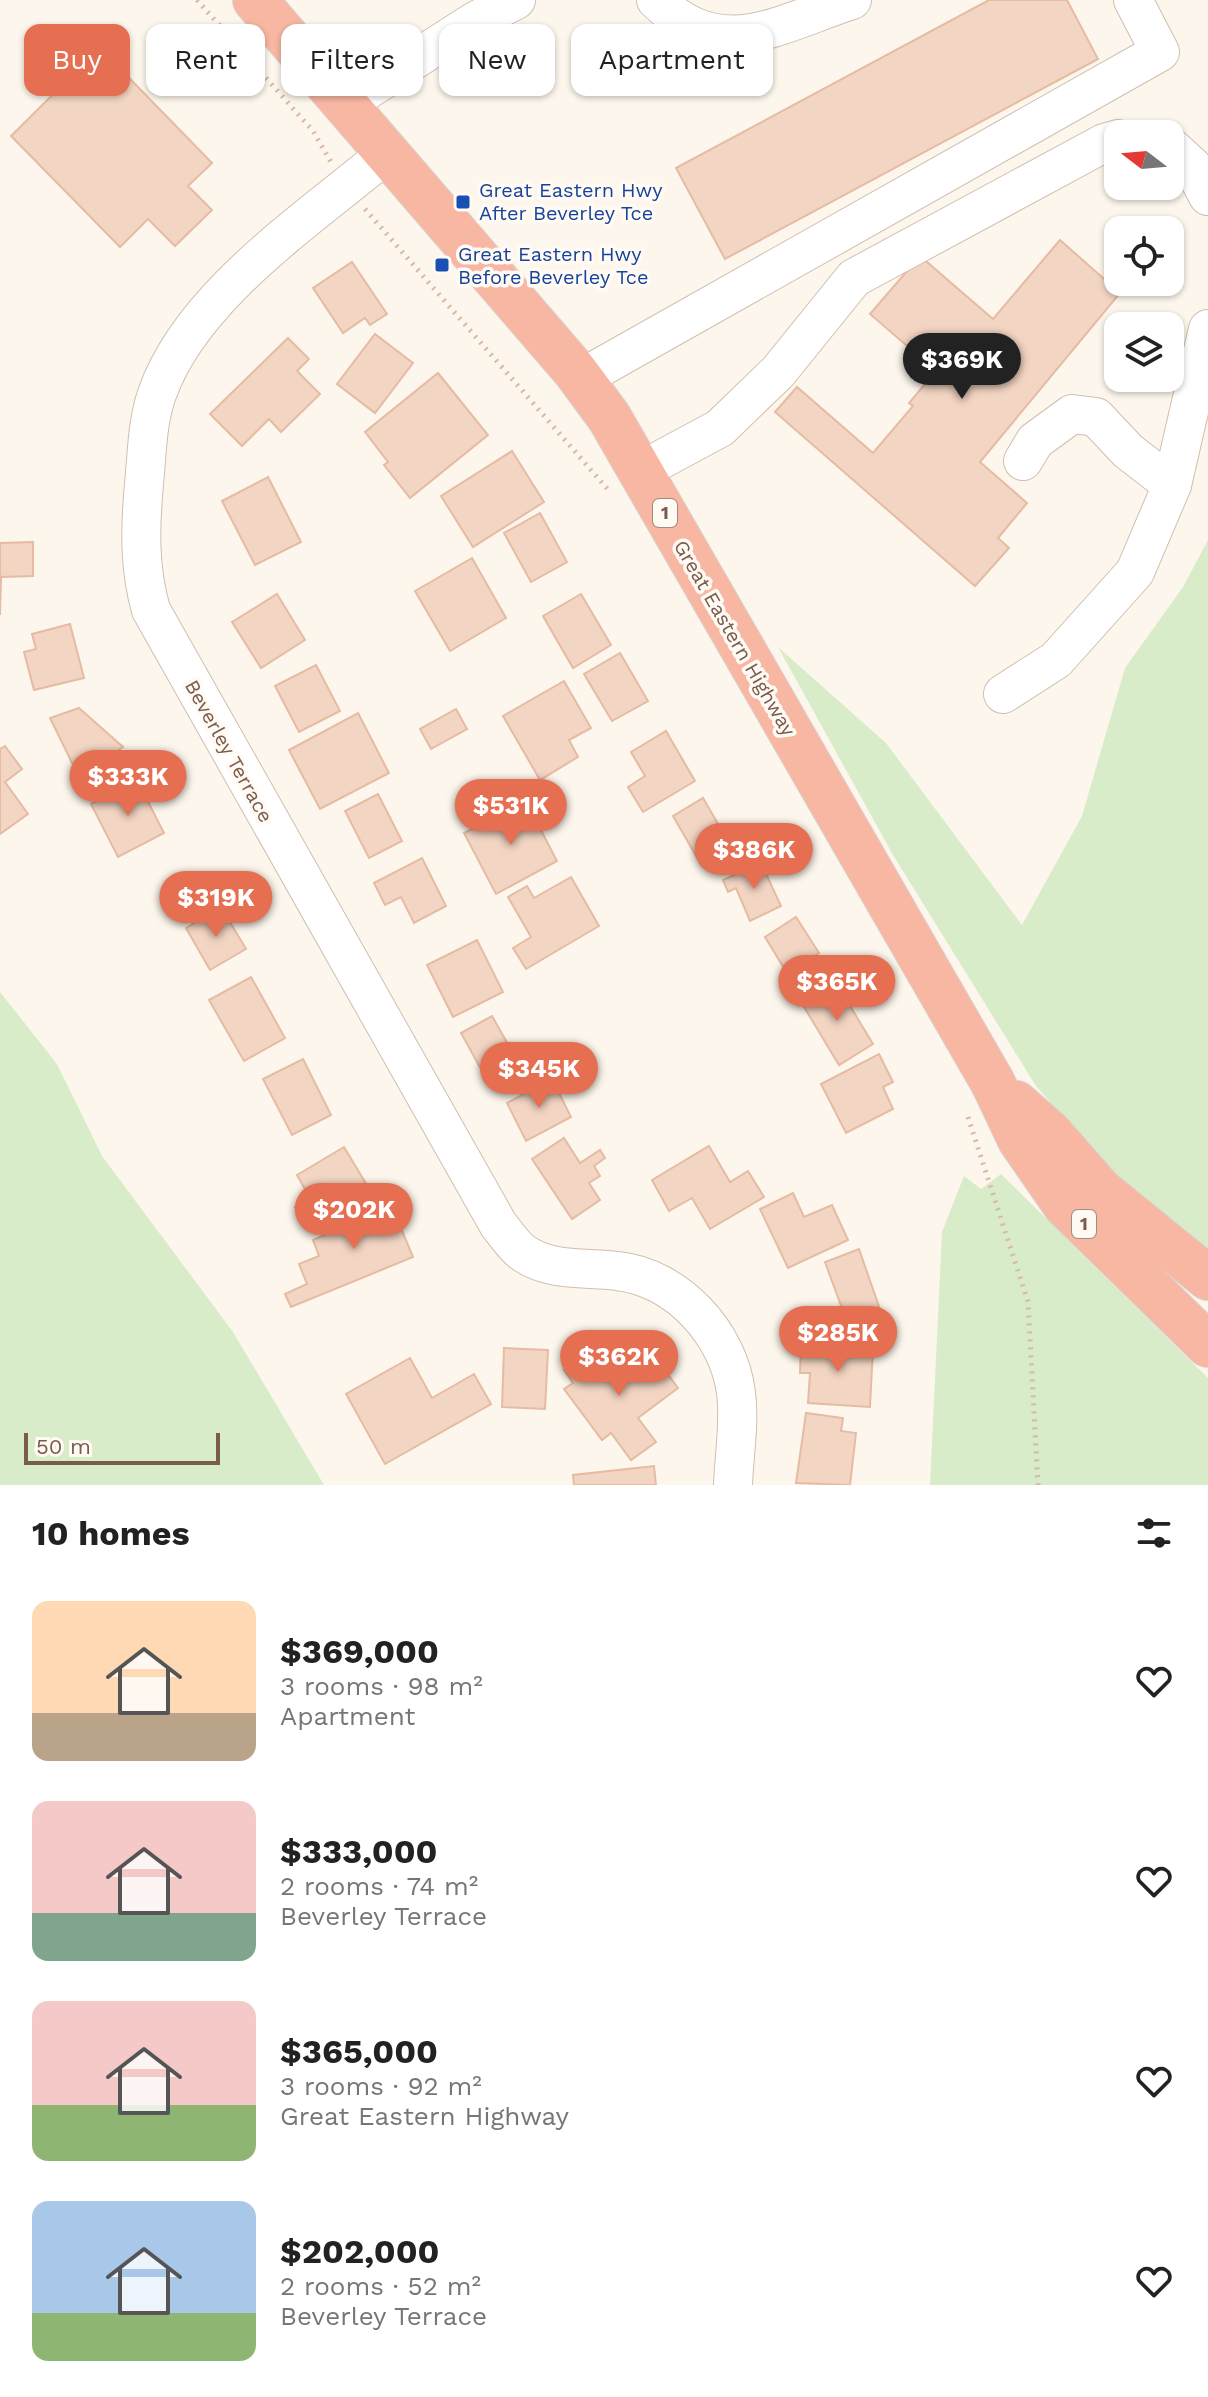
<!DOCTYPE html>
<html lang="en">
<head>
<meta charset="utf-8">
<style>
	:root { --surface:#fff; --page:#f2f2f2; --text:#222; --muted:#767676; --accent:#e76f51 }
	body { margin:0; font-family:"Work Sans",sans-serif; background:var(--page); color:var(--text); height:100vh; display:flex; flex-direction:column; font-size:30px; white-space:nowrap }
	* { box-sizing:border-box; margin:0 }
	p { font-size:26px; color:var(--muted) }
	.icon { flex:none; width:44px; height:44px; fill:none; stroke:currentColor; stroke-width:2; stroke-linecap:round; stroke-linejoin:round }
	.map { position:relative; height:1485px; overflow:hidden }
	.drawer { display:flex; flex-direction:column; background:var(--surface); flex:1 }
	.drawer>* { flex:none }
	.hud { position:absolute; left:24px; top:24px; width:800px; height:72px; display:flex; gap:16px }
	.needle { width:52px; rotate:286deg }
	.tools { position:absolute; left:1104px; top:120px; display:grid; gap:16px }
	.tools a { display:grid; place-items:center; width:80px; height:80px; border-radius:16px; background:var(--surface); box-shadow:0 2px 6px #0004; font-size:40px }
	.scale { position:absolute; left:24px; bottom:20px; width:196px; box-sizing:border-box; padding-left:8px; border:4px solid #7a5c4d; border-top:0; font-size:22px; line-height:28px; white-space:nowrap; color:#7a5c4d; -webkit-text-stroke:6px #fffaf3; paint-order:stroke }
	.price { position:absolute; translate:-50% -68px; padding:0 18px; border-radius:28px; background:var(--accent); color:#fff; font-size:26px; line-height:52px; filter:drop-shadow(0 2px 4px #0008) }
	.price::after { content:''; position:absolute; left:50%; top:48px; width:24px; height:18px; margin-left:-12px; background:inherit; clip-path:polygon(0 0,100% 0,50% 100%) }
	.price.active { background:#222; color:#fff }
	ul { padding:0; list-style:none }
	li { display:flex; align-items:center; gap:24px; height:200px; padding:0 32px }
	li span { display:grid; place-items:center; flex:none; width:224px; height:160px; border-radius:16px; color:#555 }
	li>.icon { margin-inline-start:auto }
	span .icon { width:96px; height:96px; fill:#fffc; stroke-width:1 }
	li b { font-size:34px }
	h2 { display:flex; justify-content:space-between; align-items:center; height:96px; padding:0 32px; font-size:34px }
	.tag { padding:0 28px; border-radius:16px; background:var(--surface); box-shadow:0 2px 6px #0004; font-size:28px; line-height:72px }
	.tag.active { background:var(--accent); color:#fff }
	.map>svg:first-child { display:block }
	.green { fill:#d8ecc9 }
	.building { fill:#f3d5c3; stroke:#e6bba3; stroke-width:2 }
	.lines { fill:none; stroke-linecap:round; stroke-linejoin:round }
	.minor-casing { stroke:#d1beb0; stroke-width:40 }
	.highway-casing { stroke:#dad1cd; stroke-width:46 }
	.path { stroke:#d9b8a5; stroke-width:5; stroke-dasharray:2 6; stroke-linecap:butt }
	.minor { stroke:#fff; stroke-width:38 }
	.highway { stroke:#f7b7a3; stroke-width:44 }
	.transit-dot { fill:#1a4fb4; stroke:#fffaf3; stroke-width:3 }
	.labels { text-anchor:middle; stroke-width:7; stroke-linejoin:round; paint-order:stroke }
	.shield { fill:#fffaf3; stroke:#a28b7f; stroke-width:2 }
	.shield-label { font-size:18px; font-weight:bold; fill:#7a5c4d }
	.transit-label { font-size:20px; fill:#164399; stroke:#fffaf3; text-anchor:start }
	.street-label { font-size:20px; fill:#7a5c4d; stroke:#fffaf3 }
</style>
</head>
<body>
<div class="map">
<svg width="1208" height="1485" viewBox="0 0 1208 1485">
	<rect width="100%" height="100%" fill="#fdf6ec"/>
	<!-- green -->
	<g class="green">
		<path d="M1208,540V1255L1133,1197L1036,1086L893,855L778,647L886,743L1022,925L1082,816L1125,668L1183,587Z"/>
		<path d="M0,992L57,1064L102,1156L233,1332L324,1485H0Z"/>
		<path d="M1001,1174L1208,1378V1485H930L942,1232L964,1176L981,1189Z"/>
	</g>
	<!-- building -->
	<g class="building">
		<path d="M989,0H1067L1098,59L725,259L676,168Z"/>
		<path d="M100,48L212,163L188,186L212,210L175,246L148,219L120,247L11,136Z"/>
		<path d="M1060,240L1120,293L980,462L1027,503L998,538L1009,548L975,586L775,412L797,387L873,453L913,406L909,403L936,371L870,314L920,256L993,319Z"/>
		<path d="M352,262L387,314L370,325L365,318L343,333L313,288Z"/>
		<path d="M375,334L413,363L375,413L337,384Z"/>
		<path d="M288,338L309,359L297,371L320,394L281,432L269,419L242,446L210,414Z"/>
		<path d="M438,373L488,435L410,498L384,465L388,462L365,432Z"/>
		<path d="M512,451L544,502L473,547L441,496Z"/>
		<path d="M268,477L301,542L255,565L222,501Z"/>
		<path d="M540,513L567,562L531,582L504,533Z"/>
		<path d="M33,542V576L1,577L0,615V543Z"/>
		<path d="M472,558L506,618L450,651L415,591Z"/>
		<path d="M277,594L305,640L261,668L232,622Z"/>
		<path d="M581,594L611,645L573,668L543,616Z"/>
		<path d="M70,624L84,678L34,690L24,652L36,649L32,634Z"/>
		<path d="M620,653L648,701L612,721L584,674Z"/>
		<path d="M316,665L340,711L299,732L275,686Z"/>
		<path d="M564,681L591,728L569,740L578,757L540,780L503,716Z"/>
		<path d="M79,708L123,747L79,777L50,718Z"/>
		<path d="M456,709L467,729L431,749L420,729Z"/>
		<path d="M358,713L389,773L320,809L289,750Z"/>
		<path d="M666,731L695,781L643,812L628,787L645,776L631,752Z"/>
		<path d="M5,746L22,769L5,782L28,814L0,834V749Z"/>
		<path d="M137,780L164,833L118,857L91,804Z"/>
		<path d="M378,794L402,841L369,858L345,811Z"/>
		<path d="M703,798L732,848L702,866L673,816Z"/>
		<path d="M526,801L557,861L496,894L464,833Z"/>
		<path d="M422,858L446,906L414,923L401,897L385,905L374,883Z"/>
		<path d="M761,863L781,906L750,921L736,888L728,892L723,880Z"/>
		<path d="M571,877L599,926L526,969L513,948L531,937L508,897L527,886L534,898Z"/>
		<path d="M221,907L246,949L210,970L186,928Z"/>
		<path d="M796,917L819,953L787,973L765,937Z"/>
		<path d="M477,940L503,992L453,1017L427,965Z"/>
		<path d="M251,977L285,1038L244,1061L209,1000Z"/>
		<path d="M835,981L873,1044L839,1065L801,1002Z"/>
		<path d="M492,1016L518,1062L487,1080L461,1033Z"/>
		<path d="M879,1054L893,1082L883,1087L893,1109L846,1133L821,1084Z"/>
		<path d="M303,1059L331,1115L292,1135L263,1079Z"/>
		<path d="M552,1079L571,1117L526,1141L507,1103Z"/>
		<path d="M564,1138L580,1163L600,1150L605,1158L594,1166L600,1176L589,1183L600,1200L572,1219L532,1159Z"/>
		<path d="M709,1146L730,1182L748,1171L764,1197L710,1229L692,1198L669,1211L652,1180Z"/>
		<path d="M344,1147L368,1187L306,1225L295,1207L310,1198L297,1175Z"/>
		<path d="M385,1190L413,1257L291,1307L285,1294L307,1284L299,1264L319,1256L313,1240L364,1218L357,1202Z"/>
		<path d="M793,1193L804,1217L832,1205L848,1240L788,1268L760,1209Z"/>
		<path d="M859,1249L884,1321L851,1333L825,1262Z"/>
		<path d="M801,1344L873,1348L870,1407L808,1403L810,1373H800Z"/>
		<path d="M595,1347L617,1378L652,1353L678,1388L638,1418L656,1442L631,1460L611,1433L602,1440L564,1389L573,1383L564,1370Z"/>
		<path d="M504,1348L548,1350L545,1409L502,1407Z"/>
		<path d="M410,1358L432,1398L474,1374L491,1404L385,1464L346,1394Z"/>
		<path d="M806,1413L843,1418L841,1431L856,1433L850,1485L796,1483Z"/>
		<path d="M654,1466L656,1485H574L573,1475Z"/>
	</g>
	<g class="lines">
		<defs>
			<g id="minor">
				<path d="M656,0C722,64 778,24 852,0"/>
				<path d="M344,105L475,21L516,0"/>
				<path d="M1170,146L1192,166L1208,196"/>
				<path d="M386,154C309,219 191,296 157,394C147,422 147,454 144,484C140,528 139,568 151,610L498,1224C505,1233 513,1245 522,1252C549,1272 585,1267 617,1271C677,1277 729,1334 736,1393C740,1422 734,1456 733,1485"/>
				<path d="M580,379L1160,52L1133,0"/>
				<path d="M1023,461L1035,441L1072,414L1096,417L1128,451L1172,485"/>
				<path d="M642,470L720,428L778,372L854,278L1104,143L1118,139"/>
				<path d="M1003,694L1056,660L1135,572L1172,485L1208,329"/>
			</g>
			<g id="highway">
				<path d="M255,0L575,371L609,417L993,1083L1020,1140L1065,1205L1208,1345"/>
				<path d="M1016,1103L1050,1133L1100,1190L1208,1278"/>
			</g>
		</defs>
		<!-- minor casing -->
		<use href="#minor" class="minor-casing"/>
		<!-- highway casing -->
		<use href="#highway" class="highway-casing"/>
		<!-- path -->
		<g class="path">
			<path d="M197,0L313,131L331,162"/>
			<path d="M365,209L610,492"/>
			<path d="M968,1117L1028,1302L1038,1485"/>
		</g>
		<!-- minor -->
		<use href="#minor" class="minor"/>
		<!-- highway -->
		<use href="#highway" class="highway"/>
	</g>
	<!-- markers -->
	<g class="transit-dot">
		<rect x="455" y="194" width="16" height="16" rx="4"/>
		<rect x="434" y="257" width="16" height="16" rx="4"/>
	</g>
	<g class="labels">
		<!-- shield labels -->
		<g class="shield">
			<rect x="653" y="499" width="24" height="28" rx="6"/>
			<rect x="1072" y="1210" width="24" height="28" rx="6"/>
		</g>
		<g class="shield-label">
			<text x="665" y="519">1</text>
			<text x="1084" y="1230">1</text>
		</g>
		<!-- transit labels -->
		<g class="transit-label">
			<text x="479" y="197">Great Eastern Hwy<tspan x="479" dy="23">After Beverley Tce</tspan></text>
			<text x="458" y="261">Great Eastern Hwy<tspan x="458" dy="23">Before Beverley Tce</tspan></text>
		</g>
		<!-- street labels -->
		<g class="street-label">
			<text transform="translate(735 638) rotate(60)" y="7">Great Eastern Highway</text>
			<text transform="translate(229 751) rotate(61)" y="7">Beverley Terrace</text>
		</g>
	</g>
</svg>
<div class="tools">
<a><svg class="needle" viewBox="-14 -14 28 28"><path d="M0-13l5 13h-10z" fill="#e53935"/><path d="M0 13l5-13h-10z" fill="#767676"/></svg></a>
<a><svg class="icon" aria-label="locate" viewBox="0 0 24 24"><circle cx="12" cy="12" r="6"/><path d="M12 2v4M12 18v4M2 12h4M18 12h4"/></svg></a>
<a><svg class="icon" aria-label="layers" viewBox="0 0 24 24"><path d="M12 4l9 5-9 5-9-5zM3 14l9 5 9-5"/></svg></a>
</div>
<div class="scale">50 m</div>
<b class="price active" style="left:962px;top:401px">$369K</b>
<b class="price" style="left:128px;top:818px">$333K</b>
<b class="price" style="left:511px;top:847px">$531K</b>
<b class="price" style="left:754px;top:891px">$386K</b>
<b class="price" style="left:216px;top:939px">$319K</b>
<b class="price" style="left:837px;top:1023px">$365K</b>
<b class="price" style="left:539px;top:1110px">$345K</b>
<b class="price" style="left:354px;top:1251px">$202K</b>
<b class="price" style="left:838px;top:1374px">$285K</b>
<b class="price" style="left:619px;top:1398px">$362K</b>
<div class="hud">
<a class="tag active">Buy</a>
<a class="tag">Rent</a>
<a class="tag">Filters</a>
<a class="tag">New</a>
<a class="tag">Apartment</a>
</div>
</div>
<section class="drawer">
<h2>10 homes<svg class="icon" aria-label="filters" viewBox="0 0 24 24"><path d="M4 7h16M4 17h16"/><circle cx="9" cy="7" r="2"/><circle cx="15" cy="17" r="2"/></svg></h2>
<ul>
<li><span style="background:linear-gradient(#ffd9b3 70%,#b9a48a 0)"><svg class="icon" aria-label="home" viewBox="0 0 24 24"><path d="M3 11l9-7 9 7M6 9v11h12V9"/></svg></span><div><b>$369,000</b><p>3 rooms · 98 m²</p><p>Apartment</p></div><svg class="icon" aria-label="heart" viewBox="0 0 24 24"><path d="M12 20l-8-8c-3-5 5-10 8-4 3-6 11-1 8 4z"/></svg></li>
<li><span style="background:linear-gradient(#f6c9c9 70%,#7fa58c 0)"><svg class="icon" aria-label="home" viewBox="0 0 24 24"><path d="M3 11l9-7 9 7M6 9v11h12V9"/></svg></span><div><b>$333,000</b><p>2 rooms · 74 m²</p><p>Beverley Terrace</p></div><svg class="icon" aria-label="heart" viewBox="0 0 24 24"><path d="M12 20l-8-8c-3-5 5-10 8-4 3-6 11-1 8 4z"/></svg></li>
<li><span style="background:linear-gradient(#f6c9c9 65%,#8fb573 0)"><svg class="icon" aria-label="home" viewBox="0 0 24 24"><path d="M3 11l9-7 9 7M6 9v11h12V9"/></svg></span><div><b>$365,000</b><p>3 rooms · 92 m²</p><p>Great Eastern Highway</p></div><svg class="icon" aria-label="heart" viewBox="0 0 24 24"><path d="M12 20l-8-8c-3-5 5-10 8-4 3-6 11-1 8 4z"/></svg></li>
<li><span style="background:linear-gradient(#a9c7e8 70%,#8fb573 0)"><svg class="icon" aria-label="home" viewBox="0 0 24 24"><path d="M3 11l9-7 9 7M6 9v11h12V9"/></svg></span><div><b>$202,000</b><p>2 rooms · 52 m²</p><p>Beverley Terrace</p></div><svg class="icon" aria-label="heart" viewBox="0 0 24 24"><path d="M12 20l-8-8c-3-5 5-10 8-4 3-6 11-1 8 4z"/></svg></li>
</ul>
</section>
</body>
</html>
